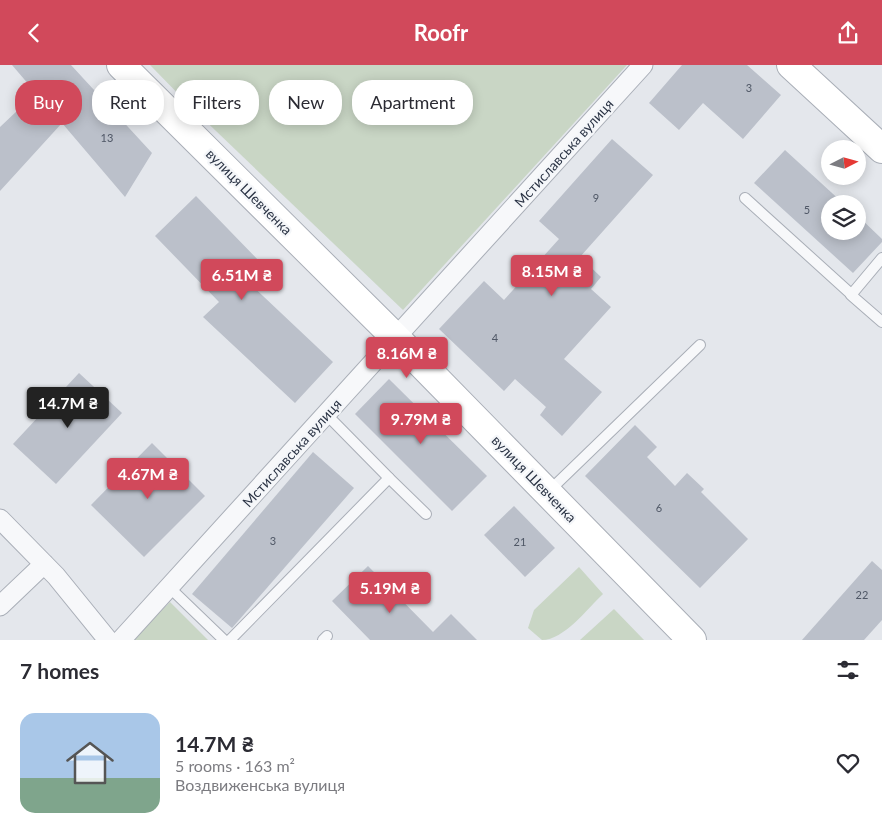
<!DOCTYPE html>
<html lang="en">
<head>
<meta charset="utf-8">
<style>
	:root { --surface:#fff; --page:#f2f2f3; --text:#2b2b33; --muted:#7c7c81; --line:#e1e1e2; --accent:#d1495b }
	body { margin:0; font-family:Lato,sans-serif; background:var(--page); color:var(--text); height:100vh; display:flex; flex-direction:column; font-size:19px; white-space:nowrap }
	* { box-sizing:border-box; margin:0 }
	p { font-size:16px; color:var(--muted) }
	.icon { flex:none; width:28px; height:28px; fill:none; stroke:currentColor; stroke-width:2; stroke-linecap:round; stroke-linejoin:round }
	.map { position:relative; height:575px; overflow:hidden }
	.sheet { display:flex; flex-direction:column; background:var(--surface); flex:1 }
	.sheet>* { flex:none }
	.guide { position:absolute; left:15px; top:15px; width:500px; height:45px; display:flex; gap:10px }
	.needle { width:32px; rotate:84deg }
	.fabs { position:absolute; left:821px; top:75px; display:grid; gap:10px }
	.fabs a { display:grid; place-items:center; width:45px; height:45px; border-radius:50%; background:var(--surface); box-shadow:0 2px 12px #0003; font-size:25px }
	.price { position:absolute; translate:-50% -42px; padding:0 11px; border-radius:5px; background:var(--accent); color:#fff; font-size:16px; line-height:32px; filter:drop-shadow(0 1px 2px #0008) }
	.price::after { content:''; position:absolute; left:50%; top:30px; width:15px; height:11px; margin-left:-8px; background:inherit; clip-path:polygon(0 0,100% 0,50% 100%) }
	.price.current { background:#222; color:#fff }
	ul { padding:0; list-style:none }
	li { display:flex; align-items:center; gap:15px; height:125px; padding:0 20px }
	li+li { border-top:1px solid var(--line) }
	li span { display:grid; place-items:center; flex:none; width:140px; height:100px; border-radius:15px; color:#555 }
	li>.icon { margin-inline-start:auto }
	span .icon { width:60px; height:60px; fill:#fffc; stroke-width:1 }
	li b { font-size:21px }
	h2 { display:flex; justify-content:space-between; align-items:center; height:60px; padding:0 20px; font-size:21px }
	.pill { padding:0 18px; border-radius:20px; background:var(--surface); box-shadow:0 2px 12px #0003; font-size:18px; line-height:45px }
	.pill.current { background:var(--accent); color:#fff }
	header { display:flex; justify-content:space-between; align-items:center; height:65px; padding:0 20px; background:var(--accent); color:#fff; font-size:22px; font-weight:700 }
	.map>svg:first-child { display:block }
	.green { fill:#c9d6c5 }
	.building { fill:#bbc0ca }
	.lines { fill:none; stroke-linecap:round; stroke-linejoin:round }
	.lane-casing { stroke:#a9aeb7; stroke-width:12 }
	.street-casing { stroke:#a9aeb7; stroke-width:21 }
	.secondary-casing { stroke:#a9aeb7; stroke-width:30 }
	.lane { stroke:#f7f8fa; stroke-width:10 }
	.street { stroke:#f7f8fa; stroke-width:19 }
	.secondary { stroke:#fff; stroke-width:28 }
	.labels { text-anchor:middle; stroke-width:4.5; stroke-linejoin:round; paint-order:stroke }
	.number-label { font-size:11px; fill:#4f5766 }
	.street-label { font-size:14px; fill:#2b3445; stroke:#f4f6f9 }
</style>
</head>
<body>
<header><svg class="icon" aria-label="back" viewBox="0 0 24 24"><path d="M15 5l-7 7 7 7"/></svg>Roofr<svg class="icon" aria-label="share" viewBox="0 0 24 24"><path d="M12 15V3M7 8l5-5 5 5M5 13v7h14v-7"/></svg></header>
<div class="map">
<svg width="882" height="575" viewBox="0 0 882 575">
	<rect width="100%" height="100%" fill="#e4e7ec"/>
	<!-- green -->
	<g class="green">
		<path d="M150,0H627L403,245L193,44Z"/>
		<path d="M579,502L603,529C587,544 564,575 542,575L528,563L534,545Z"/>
		<path d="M170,537L208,575H132Z"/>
		<path d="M614,544L644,575H580Z"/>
	</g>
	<!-- building -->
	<g class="building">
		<path d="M12,0H71L152,88L125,132L62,58L0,126V62L36,28Z"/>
		<path d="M682,0H747L781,30L743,74L703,38L679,65L649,38Z"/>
		<path d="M612,74L653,110L580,192L601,212L591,224L611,242L564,294L602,327L562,371L540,350L546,342L515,314L504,326L439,264L484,216L504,235L559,174L539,156Z"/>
		<path d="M785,85L844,139H830V166H858V151L882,174V177L853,208L754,118Z"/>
		<path d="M196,131L261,198L245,214L333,297L295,338L203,252L219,237L155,171Z"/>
		<path d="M79,308L122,348L56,419L13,379Z"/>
		<path d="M389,314L487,411L452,446L355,349Z"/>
		<path d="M635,360L657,382L647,392L675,421L687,408L704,424L701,427L748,474L700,523L585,411Z"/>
		<path d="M152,378L205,431L144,492L91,440Z"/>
		<path d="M313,387L354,423L232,563L192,529Z"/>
		<path d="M514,441L555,483L525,512L484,470Z"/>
		<path d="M872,496L882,505V555L864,575H802Z"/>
		<path d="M368,501L433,567L451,549L477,575H370L332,536Z"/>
	</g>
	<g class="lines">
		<defs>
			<g id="lane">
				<path d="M745,133L851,229"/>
				<path d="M882,193L851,230L882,257"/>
				<path d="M389,413L426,449"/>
				<path d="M548,427L700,280"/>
				<path d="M170,523L224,575"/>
				<path d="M230,575L389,413L326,349"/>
				<path d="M323,575L327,571"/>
			</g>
			<g id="street">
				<path d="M0,454L56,511L108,575"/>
				<path d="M0,541L44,499"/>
				<path d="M121,575L643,0"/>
			</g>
			<g id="secondary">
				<path d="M121,0L396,273L692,575"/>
				<path d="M791,0L882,84"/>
			</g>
		</defs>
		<!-- lane casing -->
		<use href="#lane" class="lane-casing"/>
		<!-- street casing -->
		<use href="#street" class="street-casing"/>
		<!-- secondary casing -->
		<use href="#secondary" class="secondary-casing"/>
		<!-- lane -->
		<use href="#lane" class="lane"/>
		<!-- street -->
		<use href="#street" class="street"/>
		<!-- secondary -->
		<use href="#secondary" class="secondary"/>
	</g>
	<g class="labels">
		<!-- number labels -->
		<g class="number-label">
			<text x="749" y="27">3</text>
			<text x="107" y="77">13</text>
			<text x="596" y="137">9</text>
			<text x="807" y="149">5</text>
			<text x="495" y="277">4</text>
			<text x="659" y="447">6</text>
			<text x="273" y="480">3</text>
			<text x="520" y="481">21</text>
			<text x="862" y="534">22</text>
		</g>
		<!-- street labels -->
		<g class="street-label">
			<text transform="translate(564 88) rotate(-48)" y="5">Мстиславська вулиця</text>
			<text transform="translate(249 127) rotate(45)" y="5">вулиця Шевченка</text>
			<text transform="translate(292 388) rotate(-48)" y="5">Мстиславська вулиця</text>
			<text transform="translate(534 414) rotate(46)" y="5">вулиця Шевченка</text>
		</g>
	</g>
</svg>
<div class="fabs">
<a><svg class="needle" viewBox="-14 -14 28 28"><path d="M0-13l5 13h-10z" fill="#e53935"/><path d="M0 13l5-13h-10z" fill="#7c7c81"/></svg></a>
<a><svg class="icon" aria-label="layers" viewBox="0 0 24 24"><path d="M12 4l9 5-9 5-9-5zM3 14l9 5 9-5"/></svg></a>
</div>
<b class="price" style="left:552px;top:232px">8.15M ₴</b>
<b class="price" style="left:242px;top:236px">6.51M ₴</b>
<b class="price" style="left:407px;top:314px">8.16M ₴</b>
<b class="price current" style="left:68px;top:364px">14.7M ₴</b>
<b class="price" style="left:421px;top:380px">9.79M ₴</b>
<b class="price" style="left:148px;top:435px">4.67M ₴</b>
<b class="price" style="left:390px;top:549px">5.19M ₴</b>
<div class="guide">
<a class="pill current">Buy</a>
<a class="pill">Rent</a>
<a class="pill">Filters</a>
<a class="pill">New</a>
<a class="pill">Apartment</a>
</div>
</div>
<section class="sheet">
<h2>7 homes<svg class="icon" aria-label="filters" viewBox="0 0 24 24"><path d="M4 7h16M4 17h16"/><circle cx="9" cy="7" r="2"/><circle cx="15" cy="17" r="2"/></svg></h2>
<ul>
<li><span style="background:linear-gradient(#a9c7e8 65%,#7fa58c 0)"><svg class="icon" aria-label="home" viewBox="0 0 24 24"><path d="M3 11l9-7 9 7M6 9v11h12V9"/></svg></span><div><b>14.7M ₴</b><p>5 rooms · 163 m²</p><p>Воздвиженська вулиця</p></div><svg class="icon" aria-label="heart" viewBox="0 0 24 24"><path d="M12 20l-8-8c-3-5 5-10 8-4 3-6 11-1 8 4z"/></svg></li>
</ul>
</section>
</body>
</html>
